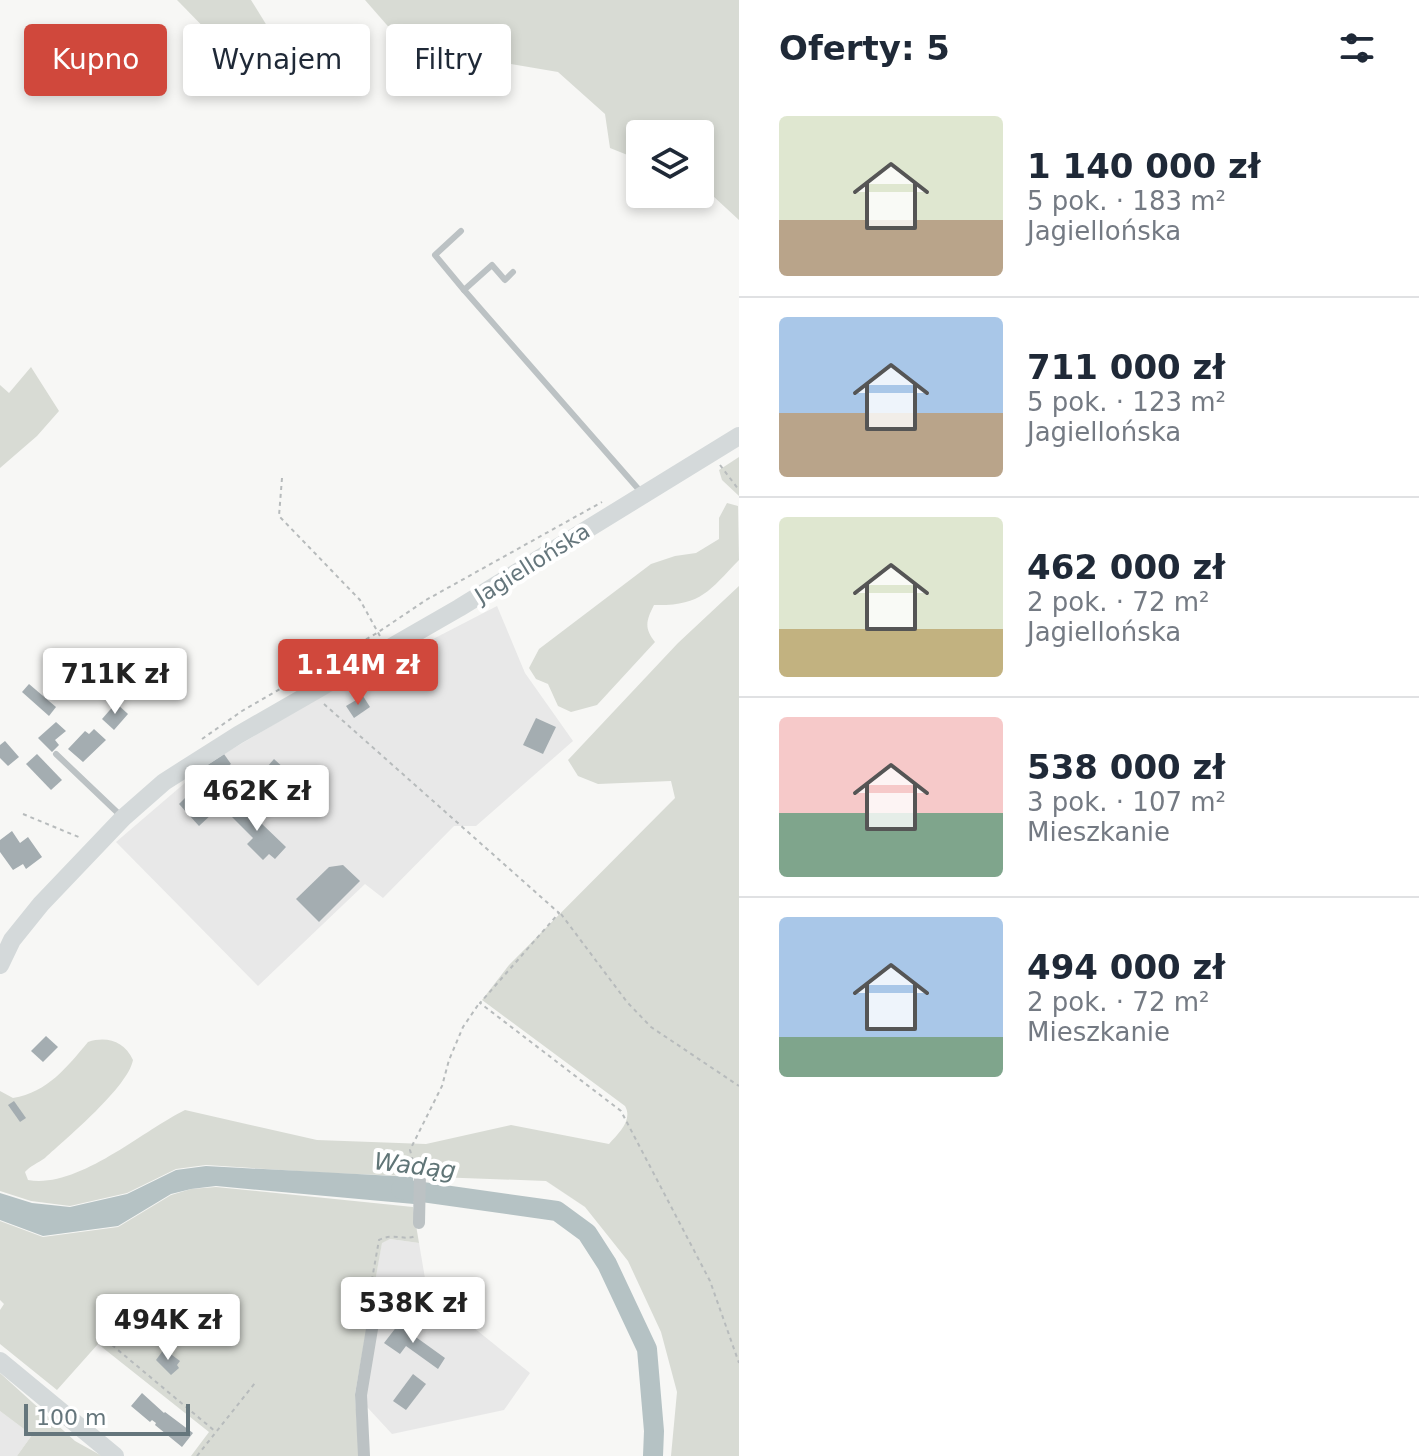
<!DOCTYPE html>
<html lang="pl">
<head>
<meta charset="utf-8">
<style>
	:root { --surface:#fff; --page:#f2f2f3; --text:#1f2937; --muted:#747a83; --line:#e0e1e3; --accent:#d0483c }
	body { margin:0; font-family:"DejaVu Sans",sans-serif; background:var(--page); color:var(--text); height:100vh; display:flex; flex-direction:column; font-size:30px; white-space:nowrap }
	* { box-sizing:border-box; margin:0 }
	p { font-size:26px; color:var(--muted) }
	.icon { flex:none; width:44px; height:44px; fill:none; stroke:currentColor; stroke-width:2; stroke-linecap:round; stroke-linejoin:round }
	.map { position:relative; flex:1; overflow:hidden }
	.side { display:flex; flex-direction:column; background:var(--surface); width:680px }
	.side>* { flex:none }
	.top-card { position:absolute; left:24px; top:24px; width:594px; height:72px; display:flex; gap:16px }
	.controls { position:absolute; left:626px; top:120px; display:grid; gap:16px }
	.controls a { display:grid; place-items:center; width:88px; height:88px; border-radius:8px; background:var(--surface); box-shadow:0 4px 12px #0003; font-size:40px }
	.scale { position:absolute; left:24px; bottom:20px; width:166px; box-sizing:border-box; padding-left:8px; border:4px solid #65767c; border-top:0; font-size:22px; line-height:28px; white-space:nowrap; color:#65767c; -webkit-text-stroke:6px #fff; paint-order:stroke }
	.price { position:absolute; translate:-50% -68px; padding:0 18px; border-radius:8px; background:#fff; color:#222; font-size:26px; line-height:52px; filter:drop-shadow(0 2px 4px #0008) }
	.price::after { content:''; position:absolute; left:50%; top:48px; width:24px; height:18px; margin-left:-12px; background:inherit; clip-path:polygon(0 0,100% 0,50% 100%) }
	.price.active { background:var(--accent); color:#fff }
	ul { padding:0; list-style:none }
	li { display:flex; align-items:center; gap:24px; height:200px; padding:0 40px }
	li+li { border-top:2px solid var(--line) }
	li span { display:grid; place-items:center; flex:none; width:224px; height:160px; border-radius:8px; color:#555 }
	li>.icon { margin-inline-start:auto }
	span .icon { width:96px; height:96px; fill:#fffc; stroke-width:1 }
	li b { font-size:34px }
	h2 { display:flex; justify-content:space-between; align-items:center; height:96px; padding:0 40px; font-size:34px }
	.chip { padding:0 28px; border-radius:8px; background:var(--surface); box-shadow:0 4px 12px #0003; font-size:28px; line-height:72px }
	.chip.active { background:var(--accent); color:#fff }
	main { display:flex; flex:1; min-height:0 }
	.map>svg:first-child { display:block }
	.built { fill:#e8e8e8 }
	.green { fill:#d8dbd4 }
	.water { fill:#b5c2c4 }
	.lines { fill:none; stroke-linecap:round; stroke-linejoin:round }
	.river { stroke:#b5c2c4; stroke-width:20 }
	.building { fill:#a4adb1 }
	.path { stroke:#b7bbbc; stroke-width:2; stroke-dasharray:4 4; stroke-linecap:butt }
	.lane { stroke:#bcc2c4; stroke-width:6 }
	.street { stroke:#bcc2c4; stroke-width:12 }
	.secondary { stroke:#d4d9da; stroke-width:18 }
	.labels { text-anchor:middle; stroke-width:8; stroke-linejoin:round; paint-order:stroke }
	.street-label { font-size:22px; fill:#65767c; stroke:#fff }
	.water-label { font-size:24px; font-style:italic; fill:#607577; stroke:#fff }
</style>
</head>
<body>
<main>
<div class="map">
<svg width="739" height="1456" viewBox="0 0 739 1456">
	<rect width="100%" height="100%" fill="#f7f7f5"/>
	<!-- built -->
	<g class="built">
		<path d="M497,606L525,673L573,741L476,826H454L383,898L365,884L258,986L116,842L207,764L315,700Z"/>
		<path d="M390,1239L419,1243L427,1290L530,1373L504,1410L392,1434L355,1394L382,1242Z"/>
		<path d="M0,1411L32,1435L17,1456H0Z"/>
	</g>
	<!-- green -->
	<g class="green">
		<path d="M177,0H251L285,55L270,95Z"/>
		<path d="M365,0H739V220L700,184V134H640V160L610,148L605,114L558,72L457,55L400,40Z"/>
		<path d="M31,367L59,411L37,436L0,468V385L9,393Z"/>
		<path d="M739,457V496L722,480L719,470Z"/>
		<path d="M727,503L738,506L739,560C708,592 701,606 654,605C646,621 644,628 655,642L597,705L571,712L558,706L548,684L536,679L529,668L539,649L651,564L675,556L696,553L719,539V518Z"/>
		<path d="M739,586V1456H671L677,1392L661,1332L628,1261L585,1207L546,1181L328,1173L206,1165L176,1169L127,1193L70,1206L31,1201L0,1191V1091L13,1098C48,1092 67,1067 88,1042C107,1036 124,1041 133,1060C128,1087 67,1138 45,1158C38,1163 30,1166 25,1172L28,1180C78,1189 142,1131 185,1110L317,1140L426,1144L511,1125L609,1144C619,1133 633,1120 625,1106L482,1000L509,965L675,798L671,781L598,784L578,776L568,760L678,643Z"/>
		<path d="M216,1187L413,1207L419,1243L390,1239L382,1243L355,1394L359,1456H191L209,1432L98,1344L57,1390L0,1344V1310L4,1304L0,1300V1221L43,1237L118,1227L171,1195L191,1189Z"/>
		<path d="M0,1373L75,1441L102,1456H17L32,1435L0,1411Z"/>
	</g>
	<!-- water -->
	<path class="water" d="M206,1166L413,1177L414,1204L216,1186L191,1189L171,1194L118,1226L43,1236L0,1220V1193L32,1203L70,1207L127,1194L176,1170Z"/>
	<g class="lines">
		<!-- river -->
		<path class="river" d="M401,1189L557,1211L587,1233L607,1264L647,1349L654,1431L653,1456"/>
	</g>
	<!-- building -->
	<g class="building">
		<path d="M29,684L56,707L49,716L22,692Z"/>
		<path d="M363,696L370,707L354,718L346,706Z"/>
		<path d="M116,703L128,714L114,730L102,719Z"/>
		<path d="M536,718L556,727L543,754L523,745Z"/>
		<path d="M56,722L66,731L55,740L59,745L52,752L38,738Z"/>
		<path d="M94,729L106,740L83,762L68,749L85,731L89,734Z"/>
		<path d="M5,741L19,757L8,766L0,758V745Z"/>
		<path d="M37,754L62,780L51,790L26,764Z"/>
		<path d="M224,754L231,764L211,779L203,768Z"/>
		<path d="M274,759L300,783L287,798L261,774Z"/>
		<path d="M192,791L213,813L199,826L179,804Z"/>
		<path d="M239,802L286,847L275,859L269,854L263,860L247,844L253,838L228,813Z"/>
		<path d="M12,831L20,843L28,837L42,857L26,869L23,864L13,870L0,852V840Z"/>
		<path d="M343,865L360,881L319,922L296,899L329,867Z"/>
		<path d="M46,1036L58,1047L43,1062L31,1051Z"/>
		<path d="M14,1101L26,1118L20,1122L8,1105Z"/>
		<path d="M129,1321L147,1333L136,1346L120,1332Z"/>
		<path d="M401,1321L416,1331L413,1335L445,1358L438,1369L406,1346L400,1354L384,1343Z"/>
		<path d="M164,1349L180,1361L177,1365L179,1368L171,1375L156,1360Z"/>
		<path d="M413,1374L426,1384L406,1410L393,1401Z"/>
		<path d="M142,1393L164,1413L165,1412L193,1433L182,1447L155,1425L156,1423L152,1420L150,1422L131,1406Z"/>
	</g>
	<g class="lines">
		<!-- path -->
		<g class="path">
			<path d="M720,465L739,490"/>
			<path d="M282,478L279,516L360,600L381,638"/>
			<path d="M324,704L559,913L480,1003L621,1111L710,1281L739,1363"/>
			<path d="M202,739L242,711L377,633L426,600L602,502"/>
			<path d="M23,814L81,838"/>
			<path d="M561,914L627,1002L651,1027L739,1086"/>
			<path d="M413,1161L410,1150L442,1086L449,1060L463,1027L478,1005"/>
			<path d="M369,1296L379,1240C394,1232 406,1242 417,1235"/>
			<path d="M112,1345L216,1432"/>
			<path d="M197,1456L255,1383"/>
		</g>
		<!-- lane -->
		<g class="lane">
			<path d="M461,231L435,255L464,290"/>
			<path d="M513,272L505,280L492,265L464,290L641,492"/>
			<path d="M56,754L120,815"/>
		</g>
		<!-- street -->
		<g class="street">
			<path d="M419,1223L420,1173"/>
			<path d="M364,1456L361,1395L376,1305"/>
		</g>
		<!-- secondary -->
		<g class="secondary">
			<path d="M0,965L12,940L41,904L123,818L164,782L238,735L459,608L739,436"/>
			<path d="M0,1361L115,1456"/>
		</g>
	</g>
	<g class="labels">
		<!-- street labels -->
		<g class="street-label">
			<text transform="translate(532 563) rotate(-32)" y="8">Jagiellońska</text>
		</g>
		<!-- water labels -->
		<g class="water-label">
			<text transform="translate(415 1166) rotate(7)" y="8">Wadąg</text>
		</g>
	</g>
</svg>
<div class="controls">
<a><svg class="icon" aria-label="layers" viewBox="0 0 24 24"><path d="M12 4l9 5-9 5-9-5zM3 14l9 5 9-5"/></svg></a>
</div>
<div class="scale">100 m</div>
<b class="price active" style="left:358px;top:707px">1.14M zł</b>
<b class="price" style="left:115px;top:716px">711K zł</b>
<b class="price" style="left:257px;top:833px">462K zł</b>
<b class="price" style="left:413px;top:1345px">538K zł</b>
<b class="price" style="left:168px;top:1362px">494K zł</b>
<div class="top-card">
<a class="chip active">Kupno</a>
<a class="chip">Wynajem</a>
<a class="chip">Filtry</a>
</div>
</div>
<section class="side">
<h2>Oferty: 5<svg class="icon" aria-label="filters" viewBox="0 0 24 24"><path d="M4 7h16M4 17h16"/><circle cx="9" cy="7" r="2"/><circle cx="15" cy="17" r="2"/></svg></h2>
<ul>
<li><span style="background:linear-gradient(#dfe7d0 65%,#b9a48a 0)"><svg class="icon" aria-label="home" viewBox="0 0 24 24"><path d="M3 11l9-7 9 7M6 9v11h12V9"/></svg></span><div><b>1 140 000 zł</b><p>5 pok. · 183 m²</p><p>Jagiellońska</p></div></li>
<li><span style="background:linear-gradient(#a9c7e8 60%,#b9a48a 0)"><svg class="icon" aria-label="home" viewBox="0 0 24 24"><path d="M3 11l9-7 9 7M6 9v11h12V9"/></svg></span><div><b>711 000 zł</b><p>5 pok. · 123 m²</p><p>Jagiellońska</p></div></li>
<li><span style="background:linear-gradient(#dfe7d0 70%,#c2b280 0)"><svg class="icon" aria-label="home" viewBox="0 0 24 24"><path d="M3 11l9-7 9 7M6 9v11h12V9"/></svg></span><div><b>462 000 zł</b><p>2 pok. · 72 m²</p><p>Jagiellońska</p></div></li>
<li><span style="background:linear-gradient(#f6c9c9 60%,#7fa58c 0)"><svg class="icon" aria-label="home" viewBox="0 0 24 24"><path d="M3 11l9-7 9 7M6 9v11h12V9"/></svg></span><div><b>538 000 zł</b><p>3 pok. · 107 m²</p><p>Mieszkanie</p></div></li>
<li><span style="background:linear-gradient(#a9c7e8 75%,#7fa58c 0)"><svg class="icon" aria-label="home" viewBox="0 0 24 24"><path d="M3 11l9-7 9 7M6 9v11h12V9"/></svg></span><div><b>494 000 zł</b><p>2 pok. · 72 m²</p><p>Mieszkanie</p></div></li>
</ul>
</section>
</main>
</body>
</html>
